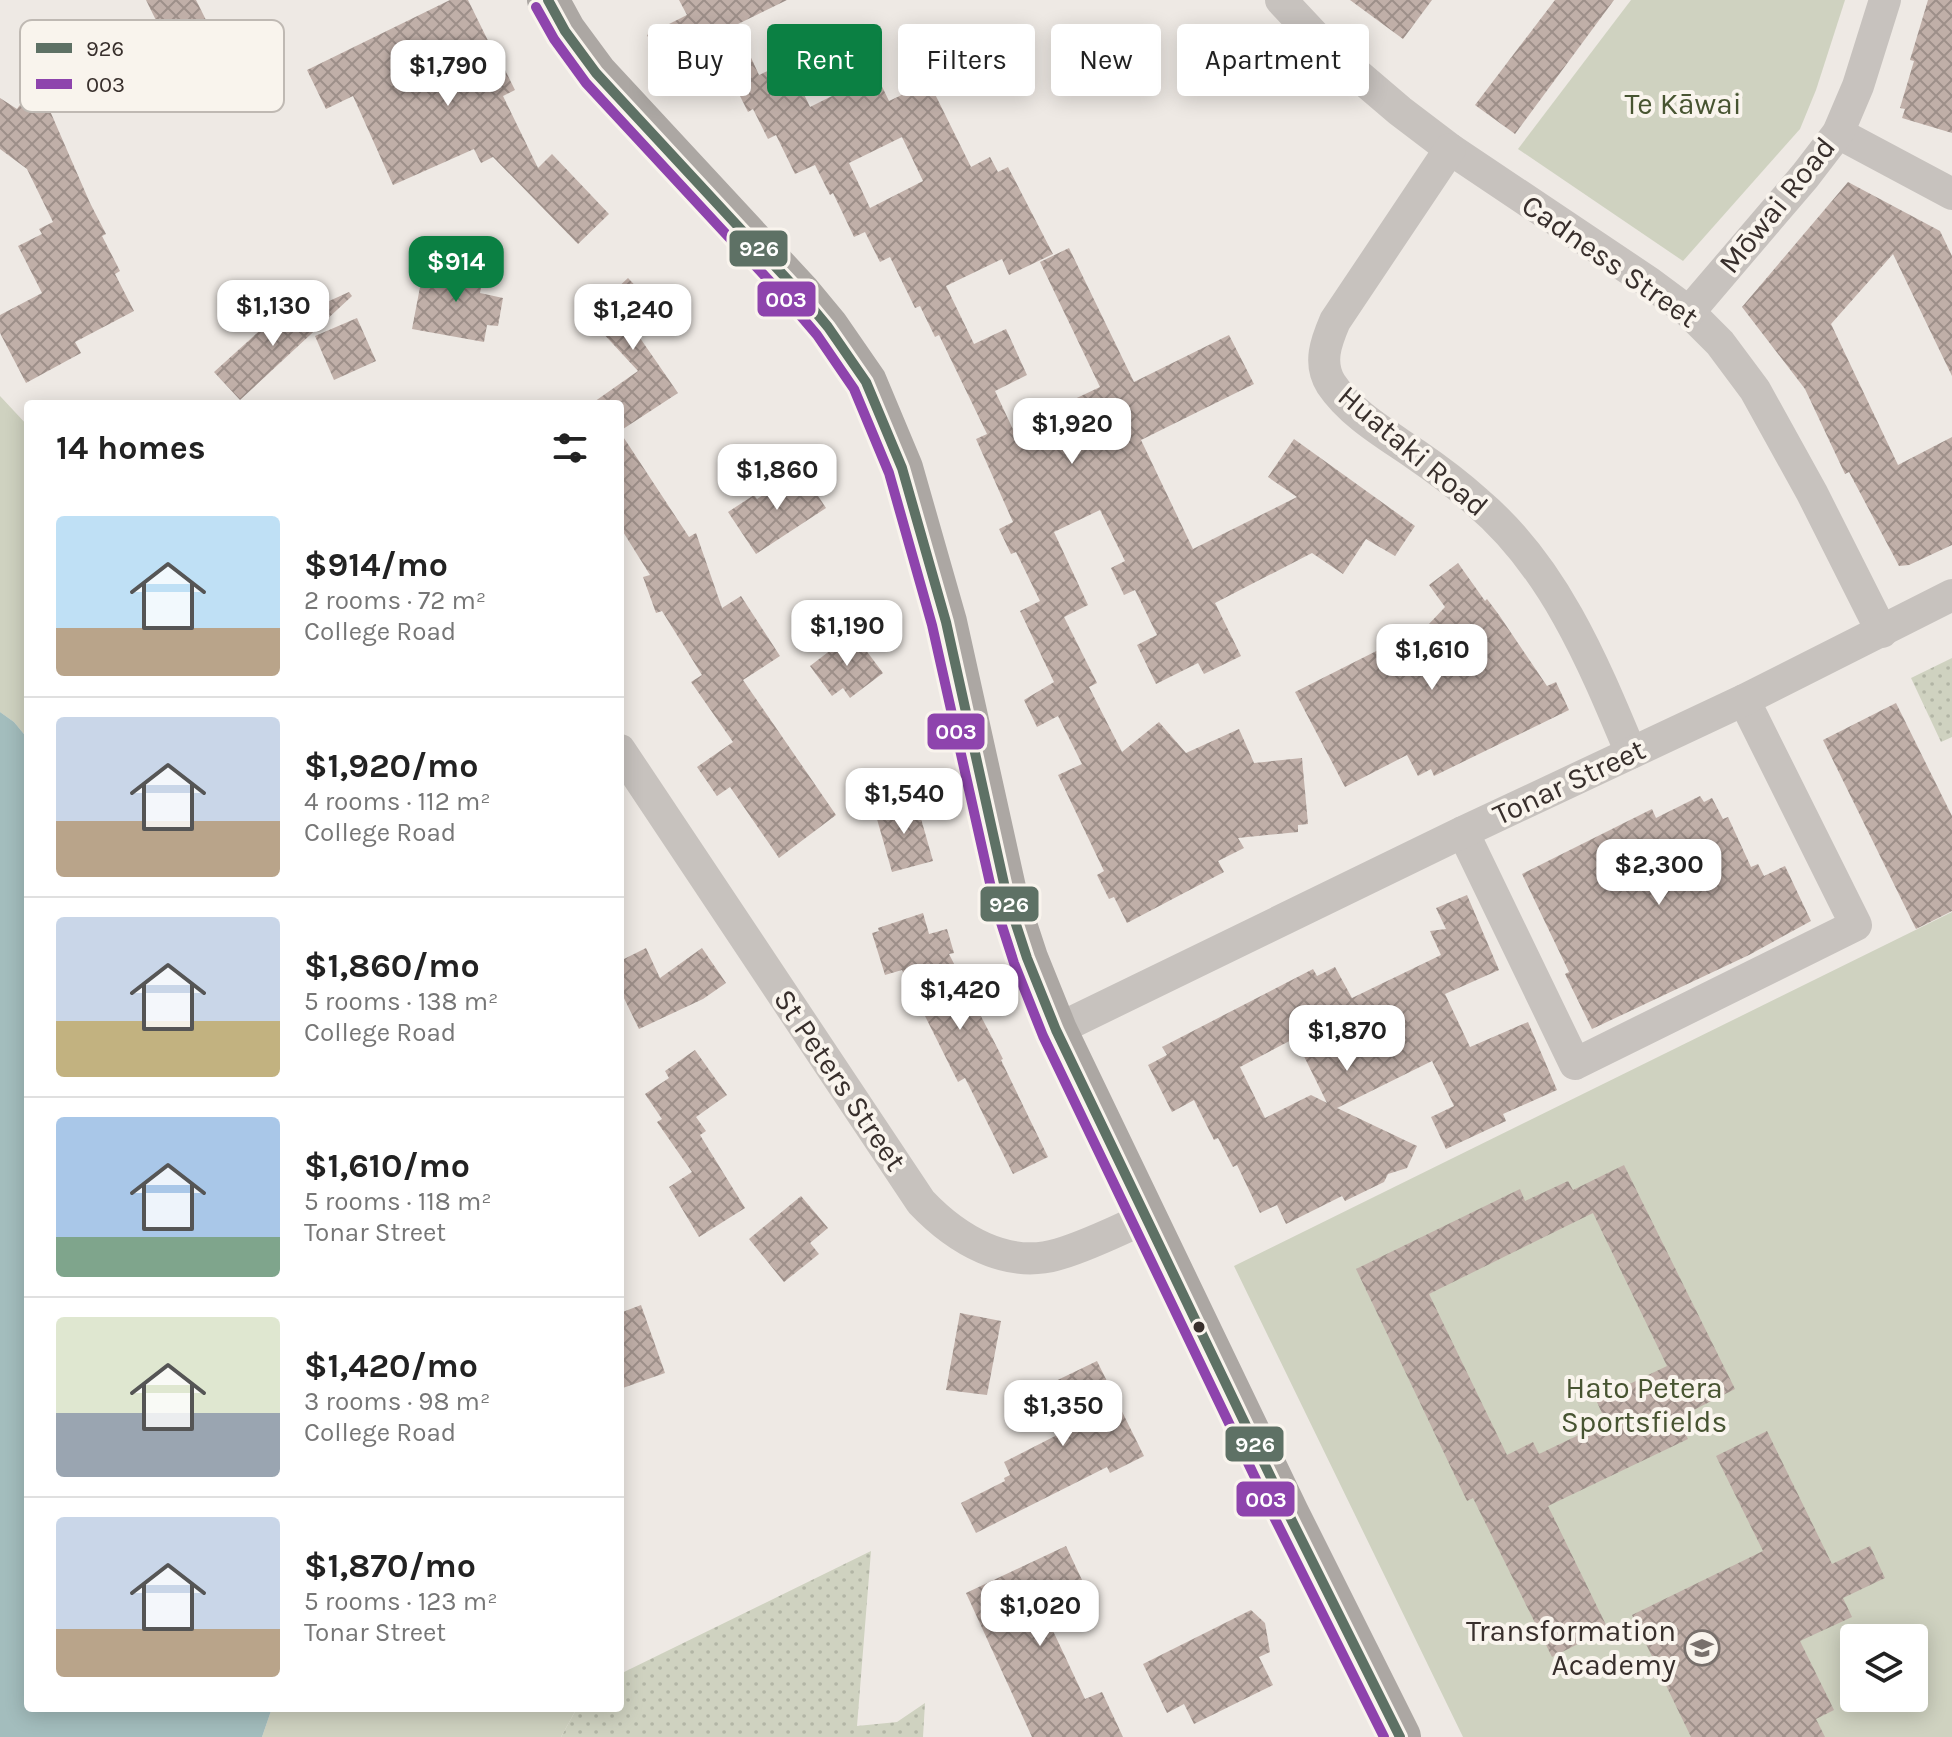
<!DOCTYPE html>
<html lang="en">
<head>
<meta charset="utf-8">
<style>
	:root { --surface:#fff; --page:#f2f2f2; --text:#222; --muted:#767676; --line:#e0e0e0; --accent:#0b8043 }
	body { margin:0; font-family:Karla,sans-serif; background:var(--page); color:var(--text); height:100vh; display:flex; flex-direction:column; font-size:30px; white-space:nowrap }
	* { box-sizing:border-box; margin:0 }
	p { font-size:26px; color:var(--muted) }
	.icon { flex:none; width:44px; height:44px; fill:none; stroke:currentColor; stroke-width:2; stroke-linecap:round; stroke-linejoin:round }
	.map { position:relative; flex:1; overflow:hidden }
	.details { position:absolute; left:24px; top:400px; width:600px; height:1312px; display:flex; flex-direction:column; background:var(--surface); border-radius:8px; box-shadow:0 4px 20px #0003 }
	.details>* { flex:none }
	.guide { position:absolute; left:648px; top:24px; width:760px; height:72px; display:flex; gap:16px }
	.controls { position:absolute; left:1840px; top:1624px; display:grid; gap:16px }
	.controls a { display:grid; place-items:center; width:88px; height:88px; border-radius:8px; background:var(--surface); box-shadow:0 4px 20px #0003; font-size:40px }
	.price { position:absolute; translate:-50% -68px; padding:0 18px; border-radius:16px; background:#fff; color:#222; font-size:26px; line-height:52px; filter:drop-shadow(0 2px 4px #0008) }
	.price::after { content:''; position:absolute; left:50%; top:48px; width:24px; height:18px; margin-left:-12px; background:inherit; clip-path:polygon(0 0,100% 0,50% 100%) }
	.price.on { background:var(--accent); color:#fff }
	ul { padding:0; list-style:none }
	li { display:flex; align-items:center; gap:24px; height:200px; padding:0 32px }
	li+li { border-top:2px solid var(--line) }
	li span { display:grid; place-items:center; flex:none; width:224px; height:160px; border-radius:8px; color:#555 }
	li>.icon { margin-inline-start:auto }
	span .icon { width:96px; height:96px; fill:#fffc; stroke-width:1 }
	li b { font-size:34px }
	h2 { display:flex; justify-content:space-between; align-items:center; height:96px; padding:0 32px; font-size:34px }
	.chip { padding:0 28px; border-radius:8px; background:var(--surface); box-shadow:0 4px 20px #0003; font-size:28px; line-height:72px }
	.chip.on { background:var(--accent); color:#fff }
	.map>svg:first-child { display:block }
	.grass { fill:url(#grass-dots) }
	.green { fill:#cfd2c0; fill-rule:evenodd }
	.water { fill:#a3bdbd }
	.building { fill:url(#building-cross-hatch); fill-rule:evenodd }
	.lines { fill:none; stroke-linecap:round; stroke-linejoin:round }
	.minor { stroke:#c7c2be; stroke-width:32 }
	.major { stroke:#aca7a3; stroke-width:42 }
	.bus-1-casing { stroke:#f9f4ed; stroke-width:16 }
	.bus-2-casing { stroke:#f9f4ed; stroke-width:16 }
	.bus-1 { stroke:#5e7165; stroke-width:10 }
	.bus-2 { stroke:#8e44ad; stroke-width:10 }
	.bus-dot { fill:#382f2c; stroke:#f9f4ed; stroke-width:3 }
	.labels { text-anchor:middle; stroke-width:8; stroke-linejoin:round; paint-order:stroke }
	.park-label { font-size:30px; fill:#475431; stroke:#f9f4ed }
	.street-label { font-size:30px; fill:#382f2c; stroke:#f9f4ed }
	.poi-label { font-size:30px; fill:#382f2c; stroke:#f9f4ed; text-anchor:end }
	.key { fill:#f9f4ed; stroke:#bfb9b3; stroke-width:2 }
	.key-label { font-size:22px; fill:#382f2c }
	.line-badge { stroke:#f9f4ed; stroke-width:3 }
	.badge-label { font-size:22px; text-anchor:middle; font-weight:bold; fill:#fff }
</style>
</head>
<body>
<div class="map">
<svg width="1952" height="1737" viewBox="0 0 1952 1737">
	<defs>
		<pattern id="grass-dots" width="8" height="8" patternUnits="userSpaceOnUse" patternTransform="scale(2)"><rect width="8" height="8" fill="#cfd2c0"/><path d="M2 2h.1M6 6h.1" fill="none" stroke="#b2b5a5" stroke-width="1.8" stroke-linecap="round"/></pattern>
		<pattern id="building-cross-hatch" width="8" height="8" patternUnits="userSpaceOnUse" patternTransform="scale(2)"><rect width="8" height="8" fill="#c0afa8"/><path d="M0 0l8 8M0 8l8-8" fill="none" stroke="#9d8f89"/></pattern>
	</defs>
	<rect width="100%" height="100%" fill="#eee9e4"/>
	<!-- grass -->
	<g class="grass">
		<path d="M1952,658V737L1941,742L1911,678Z"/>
		<path d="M871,1551L857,1726L897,1722L925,1703L923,1737H561L577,1708H620V1674Z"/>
	</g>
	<!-- green -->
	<g class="green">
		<path d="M1631,0H1845L1816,90L1800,129L1683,261L1518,149Z"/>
		<path d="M0,396L28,426V739L14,722L0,712Z"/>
		<path d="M1952,912V1737H1463L1234,1266ZM1854,1638H1914V1698H1854Z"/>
		<path d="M272,1708H577L561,1737H262Z"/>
	</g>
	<!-- water -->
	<path class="water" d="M0,712L14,722L28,739V1708H272L262,1737H0Z"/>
	<!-- building -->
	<g class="building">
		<path d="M146,0H196L220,48L180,69Z"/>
		<path d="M450,0H468L500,65L502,64L515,90L503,96L538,168L552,154L609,214L578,244L493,157L481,163L474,149L393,185L353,96L326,109L307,70Z"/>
		<path d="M679,0H787L736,25L759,75L772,69L785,96L801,88L810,107L876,74L889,101L929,82L971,167L990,157L998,172L1008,167L1053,254L1009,275L1002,259L946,286L974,344L1006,329L1027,375L995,391L1018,440L1067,415L1062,405L1100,387L1040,262L1069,248L1134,382L1229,335L1254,384L1141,440L1193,549L1297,497L1268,477L1294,439L1415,526L1395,556L1366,539L1343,574L1312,553L1215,603L1241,656L1204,674L1198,663L1156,684L1137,645L1157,635L1135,590L1124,595L1111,568L1125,561L1100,510L1054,532L1088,605L1064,617L1097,683L1089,687L1122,752L1159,722L1186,753L1239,729L1254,763L1302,758L1308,824L1298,825V832L1238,838L1244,848L1218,861L1224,872L1127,923L1114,897L1109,899L1097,875L1104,871L1058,775L1082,764L1058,716L1037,727L1024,700L1054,682L1020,611L1040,601L1016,552L1011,554L999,529L1013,522L976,439L987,434L939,335L935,337L920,306L915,308L890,257L880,262L865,232L854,237L833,193L830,195L815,165L795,174L776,135L768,139L753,109L748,112L729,74L720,78L707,51L702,54L700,51L662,68L647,35L687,15ZM902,137L923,181L870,208L849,163Z"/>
		<path d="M1350,0H1432L1403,39Z"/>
		<path d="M1555,0H1614L1515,134L1475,105Z"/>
		<path d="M1928,0H1952V133L1902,118L1905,109L1900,108L1914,61L1910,60Z"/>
		<path d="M37,81L90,203L106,234L102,236L120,271L115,274L134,311L75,342L81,353L26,383L0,333V315L42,293L18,246L42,234L39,229L53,222L27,169L0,149V98L17,109Z"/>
		<path d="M1848,182L1940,231L1952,256V376L1893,254L1831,324L1898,465L1952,437V545L1909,565L1899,566L1849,472L1845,474L1805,389L1742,307Z"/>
		<path d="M450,261L474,266L473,274L483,276L480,293L503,298L498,326L487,325L484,342L412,329L421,282L433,284L437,264L448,266Z"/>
		<path d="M628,278L664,316L640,338L678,393L620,431V404H591L638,371L587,316Z"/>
		<path d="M349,292L352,296L240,400L214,372L268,323L272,327Z"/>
		<path d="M357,318L376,361L334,380L315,336Z"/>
		<path d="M620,432L689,537L696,533L722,608L741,596L780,656L743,680L836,815L779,858L730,787L717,796L697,767L733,742L691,682L702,675L662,611L656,613L643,577L650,575L620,527Z"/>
		<path d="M801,470L826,508L756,554L728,512L754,495L757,499Z"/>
		<path d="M1458,563L1485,601L1487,599L1499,615L1547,686L1556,682L1569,710L1434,776L1431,769L1418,776L1407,755L1345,787L1295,692L1428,625L1445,607L1429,585Z"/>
		<path d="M853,633L883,673L850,698L843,688L832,696L810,666Z"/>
		<path d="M1896,703L1952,816V911L1916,929L1823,740Z"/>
		<path d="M1700,796L1704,802L1712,798L1723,819L1728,817L1751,867L1758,864L1764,876L1785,866L1811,921L1749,955L1592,1029L1565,974L1569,972L1522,874L1652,809L1656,818Z"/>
		<path d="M916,801L933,861L892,872L875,812Z"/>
		<path d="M1467,895L1499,970L1445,994L1470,1047L1528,1022L1557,1090L1503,1114L1506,1121L1446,1149L1431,1117L1454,1106L1432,1061L1337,1108L1417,1146L1407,1168L1388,1174L1384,1182L1345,1201L1342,1196L1286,1224L1277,1205L1260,1213L1237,1165L1233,1167L1218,1138L1214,1140L1194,1100L1172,1112L1148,1065L1167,1055L1162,1047L1313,969L1317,976L1335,967L1352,998L1441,955L1430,931L1446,929L1436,908ZM1295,1038L1327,1103L1311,1095L1265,1118L1240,1067Z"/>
		<path d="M923,913L929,934L947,929L954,953L949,954L1003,1059L1001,1060L1048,1157L1013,1174L965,1078L958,1082L902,970L885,975L872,933L879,931L878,928Z"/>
		<path d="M646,948L660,978L702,948L726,983L703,999L639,1029L620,990V961Z"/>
		<path d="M695,1050L727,1095L696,1117L706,1131L700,1135L745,1208L699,1237L669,1187L692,1172L657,1122L662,1119L645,1094L669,1078L665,1071Z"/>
		<path d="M1624,1165L1735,1389L1678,1418L1688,1439L1548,1506L1608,1629L1552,1657L1473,1498L1467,1501L1356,1269L1520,1189L1525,1201L1568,1181L1573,1190ZM1593,1213L1667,1366L1596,1400L1606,1422L1539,1454L1533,1442L1507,1455L1429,1294Z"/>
		<path d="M801,1196L828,1228L810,1243L819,1254L784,1282L749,1239Z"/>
		<path d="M641,1305L665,1373L620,1389V1313Z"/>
		<path d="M960,1313L1001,1321L987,1395L946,1390Z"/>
		<path d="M1097,1361L1144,1456L1110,1473L1107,1467L976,1533L961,1503L1005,1481L1004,1478L1010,1475L1004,1462L1061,1433L1039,1389Z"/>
		<path d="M1767,1431L1832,1564L1870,1546L1885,1578L1843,1598L1852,1617L1800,1641L1834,1710L1816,1719L1825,1737H1691L1632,1615L1763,1551L1716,1456Z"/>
		<path d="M1066,1546L1089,1595L1046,1616L1085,1699L1102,1692L1123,1737H1032L966,1593Z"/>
		<path d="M1251,1610L1265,1623L1270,1652L1259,1657L1273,1685L1194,1724L1184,1704L1167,1713L1143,1664Z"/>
	</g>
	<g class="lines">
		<!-- minor -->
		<g class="minor">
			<path d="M1281,0L1325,47L1400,111L1450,149L1650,283L1689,312L1720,343L1755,390L1812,493L1882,632"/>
			<path d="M1838,133L1952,194"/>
			<path d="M1450,149L1335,321C1326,342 1318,363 1331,384C1351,414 1386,434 1415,454C1437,469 1457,484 1477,502C1554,567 1593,662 1631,753"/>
			<path d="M1689,312L1805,176L1838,133L1858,86L1885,0"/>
			<path d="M620,750L921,1202C956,1239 1007,1270 1059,1254C1089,1245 1117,1231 1145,1218"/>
			<path d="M1463,832L1575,1064L1856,925L1744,700"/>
			<path d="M1056,1030L1463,832L1744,700L1952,595"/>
		</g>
		<!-- major -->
		<path class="major" d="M548,0L565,31L596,73L799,292L828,327L866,382L902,468L946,622L1007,897L1027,958L1056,1030L1288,1513L1400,1737"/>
		<defs>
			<path id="bus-1" d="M548,0L565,31L596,73L799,292L828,327L866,382L902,468L946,622L1007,897L1027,958L1056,1030L1288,1513L1400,1737"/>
			<path id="bus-2" d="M536,7L554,39L586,83L788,301L817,335L854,389L889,473L932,625L994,901L1014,963L1043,1036L1275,1519L1384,1737"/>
		</defs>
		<!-- bus-1 casing -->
		<use href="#bus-1" class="bus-1-casing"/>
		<!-- bus-2 casing -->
		<use href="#bus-2" class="bus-2-casing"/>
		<!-- bus-1 -->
		<use href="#bus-1" class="bus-1"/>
		<!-- bus-2 -->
		<use href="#bus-2" class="bus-2"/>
	</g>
	<!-- icons -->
	<defs>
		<symbol id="university-ring" viewBox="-11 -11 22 22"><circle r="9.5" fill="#f9f4ed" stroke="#78706c" stroke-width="1.5"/><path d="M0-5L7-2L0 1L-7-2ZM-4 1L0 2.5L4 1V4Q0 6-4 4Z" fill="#78706c"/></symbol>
	</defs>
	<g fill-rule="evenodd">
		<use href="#university-ring" x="1682" y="1628" width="40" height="40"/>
	</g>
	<!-- markers -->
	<circle class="bus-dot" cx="1199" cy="1327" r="7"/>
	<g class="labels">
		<!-- park labels -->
		<g class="park-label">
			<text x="1683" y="114">Te Kāwai</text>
			<text x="1644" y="1398">Hato Petera<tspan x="1644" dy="34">Sportsfields</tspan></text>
		</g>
		<!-- street labels -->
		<g class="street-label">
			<text transform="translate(1777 205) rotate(-51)" y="10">Mōwai Road</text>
			<text transform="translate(1610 261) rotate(35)" y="10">Cadness Street</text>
			<text transform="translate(1413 451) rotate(40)" y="10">Huataki Road</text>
			<text transform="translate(1569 782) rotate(-25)" y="10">Tonar Street</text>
			<text transform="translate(840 1080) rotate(56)" y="10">St Peters Street</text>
		</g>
		<!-- poi labels -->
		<g class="poi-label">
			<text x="1676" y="1641">Transformation<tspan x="1676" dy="34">Academy</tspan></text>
		</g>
	</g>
	<!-- legend -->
	<rect x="20" y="20" width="264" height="92" rx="12" class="key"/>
	<rect x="36" y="43" width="36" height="10" fill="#5e7165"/>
	<rect x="36" y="79" width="36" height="10" fill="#8e44ad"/>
	<g class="key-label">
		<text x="86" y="56">926</text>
		<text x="86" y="92">003</text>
	</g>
	<g class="line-badge">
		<rect x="728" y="229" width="61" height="39" rx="8" fill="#5e7165"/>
		<rect x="756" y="280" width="61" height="38" rx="8" fill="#8e44ad"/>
		<rect x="926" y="712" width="60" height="39" rx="8" fill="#8e44ad"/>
		<rect x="979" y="885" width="61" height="38" rx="8" fill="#5e7165"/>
		<rect x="1224" y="1425" width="61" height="38" rx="8" fill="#5e7165"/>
		<rect x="1235" y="1480" width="61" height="38" rx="8" fill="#8e44ad"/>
	</g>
	<g class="badge-label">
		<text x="759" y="256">926</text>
		<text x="786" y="307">003</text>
		<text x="956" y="739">003</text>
		<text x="1009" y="912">926</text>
		<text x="1255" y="1452">926</text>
		<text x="1266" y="1507">003</text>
	</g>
</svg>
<div class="controls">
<a><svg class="icon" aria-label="layers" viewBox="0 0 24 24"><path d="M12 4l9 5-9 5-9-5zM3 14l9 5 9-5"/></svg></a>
</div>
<b class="price" style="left:448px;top:108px">$1,790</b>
<b class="price on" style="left:456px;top:304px">$914</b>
<b class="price" style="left:273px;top:348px">$1,130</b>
<b class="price" style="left:633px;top:352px">$1,240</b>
<b class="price" style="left:1072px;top:466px">$1,920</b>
<b class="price" style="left:777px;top:512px">$1,860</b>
<b class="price" style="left:847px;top:668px">$1,190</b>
<b class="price" style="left:1432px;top:692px">$1,610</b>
<b class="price" style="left:904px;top:836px">$1,540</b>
<b class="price" style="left:1659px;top:907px">$2,300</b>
<b class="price" style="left:960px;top:1032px">$1,420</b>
<b class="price" style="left:1347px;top:1073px">$1,870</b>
<b class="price" style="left:1063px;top:1448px">$1,350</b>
<b class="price" style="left:1040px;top:1648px">$1,020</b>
<div class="guide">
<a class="chip">Buy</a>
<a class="chip on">Rent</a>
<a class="chip">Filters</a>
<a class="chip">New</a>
<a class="chip">Apartment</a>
</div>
<section class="details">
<h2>14 homes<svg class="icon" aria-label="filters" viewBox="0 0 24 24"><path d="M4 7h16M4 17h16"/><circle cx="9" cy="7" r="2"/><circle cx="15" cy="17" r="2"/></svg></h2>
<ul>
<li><span style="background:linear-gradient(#bfe0f5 70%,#b9a48a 0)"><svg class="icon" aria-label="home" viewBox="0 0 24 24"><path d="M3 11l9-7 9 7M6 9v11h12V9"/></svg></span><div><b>$914/mo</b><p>2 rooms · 72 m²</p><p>College Road</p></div></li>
<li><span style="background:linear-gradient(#c9d6e8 65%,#b9a48a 0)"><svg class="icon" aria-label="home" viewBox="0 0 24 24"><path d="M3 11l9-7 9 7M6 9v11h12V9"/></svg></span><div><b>$1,920/mo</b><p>4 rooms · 112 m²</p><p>College Road</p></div></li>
<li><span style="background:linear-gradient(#c9d6e8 65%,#c2b280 0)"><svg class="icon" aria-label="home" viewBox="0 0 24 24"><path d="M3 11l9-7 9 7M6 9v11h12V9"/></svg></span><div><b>$1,860/mo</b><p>5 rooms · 138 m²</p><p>College Road</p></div></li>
<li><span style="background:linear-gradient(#a9c7e8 75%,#7fa58c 0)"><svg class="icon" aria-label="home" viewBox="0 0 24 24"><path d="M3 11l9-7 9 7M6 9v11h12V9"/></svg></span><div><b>$1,610/mo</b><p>5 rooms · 118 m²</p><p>Tonar Street</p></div></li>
<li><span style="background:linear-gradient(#dfe7d0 60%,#9aa5b1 0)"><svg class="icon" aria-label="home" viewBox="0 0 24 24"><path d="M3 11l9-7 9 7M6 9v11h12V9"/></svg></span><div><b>$1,420/mo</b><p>3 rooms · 98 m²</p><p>College Road</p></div></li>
<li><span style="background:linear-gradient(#c9d6e8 70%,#b9a48a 0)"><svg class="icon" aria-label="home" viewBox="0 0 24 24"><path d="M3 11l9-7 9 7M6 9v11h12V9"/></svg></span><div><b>$1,870/mo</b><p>5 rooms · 123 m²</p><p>Tonar Street</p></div></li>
</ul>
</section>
</div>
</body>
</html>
